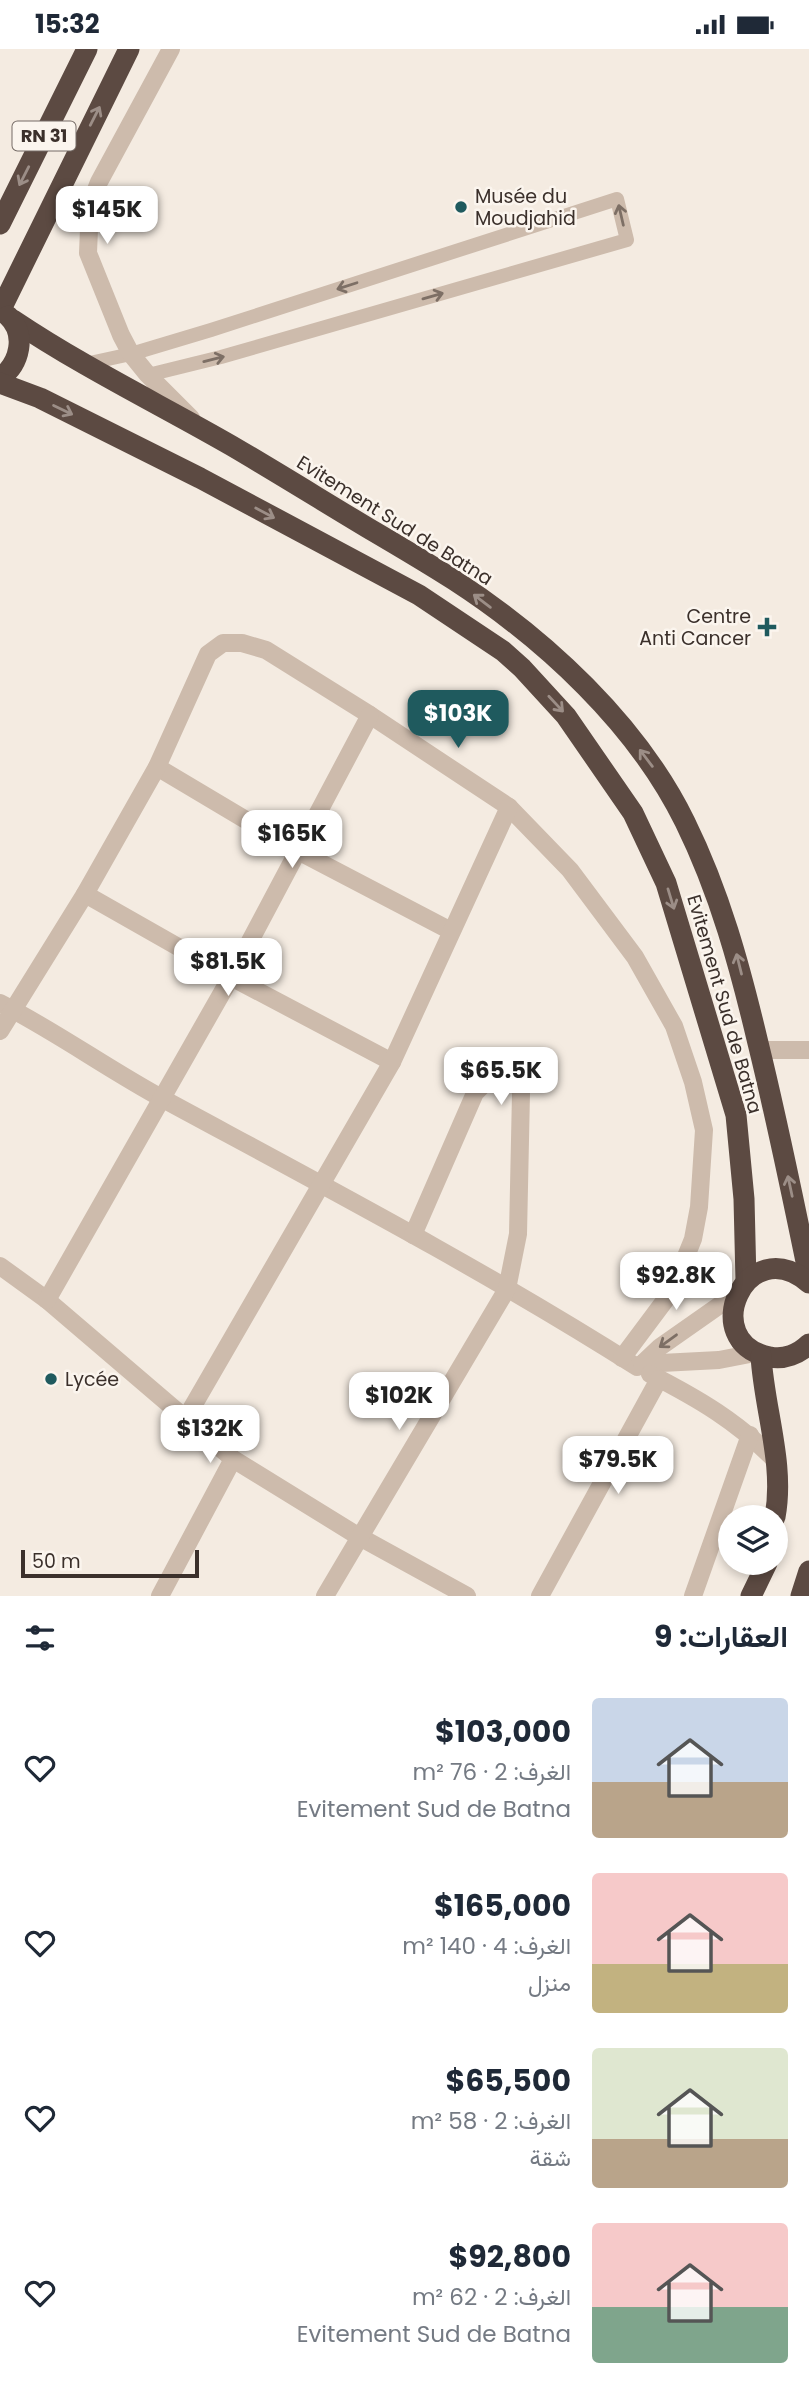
<!DOCTYPE html>
<html lang="ar">
<head>
<meta charset="utf-8">
<style>
	:root { --surface:#fff; --page:#f6f6f7; --text:#1f2937; --muted:#747a83; --accent:#1f5a5e }
	body { margin:0; font-family:Poppins,Vazirmatn,sans-serif; background:var(--page); color:var(--text); direction:rtl; height:100vh; display:flex; flex-direction:column; font-size:26px; white-space:nowrap }
	* { box-sizing:border-box; margin:0 }
	p { font-size:23px; color:var(--muted) }
	.icon { flex:none; width:38px; height:38px; fill:none; stroke:currentColor; stroke-width:2; stroke-linecap:round; stroke-linejoin:round }
	.map { position:relative; height:1547px; overflow:hidden; direction:ltr }
	.sheet { display:flex; flex-direction:column; background:var(--surface); flex:1 }
	.sheet>* { flex:none }
	.tools { position:absolute; left:718px; top:1456px; display:grid; gap:14px }
	.tools a { display:grid; place-items:center; width:70px; height:70px; border-radius:50%; background:var(--surface); box-shadow:0 4px 10px #0003; font-size:35px }
	.scale { position:absolute; left:21px; bottom:18px; width:178px; box-sizing:border-box; padding-left:7px; border:4px solid #3b302b; border-top:0; font-size:19px; line-height:24px; white-space:nowrap; color:#3b302b; -webkit-text-stroke:5px #fbf5ee; paint-order:stroke }
	.price { position:absolute; translate:-50% -60px; padding:0 16px; border-radius:14px; background:#fff; color:#222; font-size:23px; line-height:46px; filter:drop-shadow(0 2px 4px #0008) }
	.price::after { content:''; position:absolute; left:50%; top:42px; width:21px; height:16px; margin-left:-10px; background:inherit; clip-path:polygon(0 0,100% 0,50% 100%) }
	.price.active { background:var(--accent); color:#fff }
	ul { padding:0; list-style:none }
	li { display:flex; align-items:center; gap:21px; height:175px; padding:0 21px }
	li span { display:grid; place-items:center; flex:none; width:196px; height:140px; border-radius:7px; color:#555 }
	li>.icon { margin-inline-start:auto }
	span .icon { width:84px; height:84px; fill:#fffc; stroke-width:1 }
	li b { font-size:30px }
	h2 { display:flex; justify-content:space-between; align-items:center; height:84px; padding:0 21px; font-size:30px }
	.status { display:flex; justify-content:space-between; align-items:center; height:49px; padding:0 35px; background:var(--surface); direction:ltr }
	.status svg { height:19px; fill:currentColor }
	.map>svg:first-child { display:block }
	.lines { fill:none; stroke-linecap:round; stroke-linejoin:round }
	.lane { stroke:#cdbbac; stroke-width:14 }
	.street { stroke:#cdbbac; stroke-width:18 }
	.highway { stroke:#5c4a42; stroke-width:21 }
	.oneway { stroke:#9c8e87 }
	.oneway2 { stroke:#7d6f65 }
	.poi-dot { fill:#1f5a5e; stroke:#fbf5ee; stroke-width:2.5 }
	.labels { text-anchor:middle; stroke-width:5; stroke-linejoin:round; paint-order:stroke }
	.shield { fill:#fbf5ee; stroke:#756b66; stroke-width:2 }
	.shield-label { font-size:18px; font-weight:bold; fill:#3b302b }
	.poi-label { font-size:19px; fill:#3b302b; stroke:#fbf5ee; text-anchor:start }
	.street-label { font-size:19px; fill:#3b302b; stroke:#fbf5ee }
</style>
</head>
<body>
<div class="status"><b>15:32</b><svg viewBox="0 0 49 12"><path d="M0 12V9h3v3zM5 12V6h3v6zM10 12V3h3v9zM15 12V0h3v12zM26 1h20v11H26zM47 4h2v5h-2z"/></svg></div>
<div class="map">
<svg width="809" height="1547" viewBox="0 0 809 1547">
	<rect width="100%" height="100%" fill="#f4ebe1"/>
	<g class="lines">
		<!-- lane -->
		<path class="lane" d="M85,315L131,305L211,281L617,150L627,191L221,308L148,326"/>
		<!-- street -->
		<g class="street">
			<path d="M171,0L99,133L90,156L88,204L121,286L131,305L148,326L191,369"/>
			<path d="M157,718L298,802L451,882"/>
			<path d="M85,845L231,928L392,1013"/>
			<path d="M0,954C57,983 109,1021 165,1051C324,1137 484,1221 637,1318L642,1315L719,1311L755,1304"/>
			<path d="M0,982L85,845L157,718L208,605L223,594H242L266,601L370,666L509,758L570,821L635,908L674,977L693,1033L704,1081L699,1158L693,1190L672,1242L622,1309"/>
			<path d="M760,1001H809"/>
			<path d="M0,1217L47,1251L233,1410L358,1487L467,1547"/>
			<path d="M47,1251L231,928L370,666"/>
			<path d="M642,1315L660,1298L737,1244"/>
			<path d="M650,1325C699,1350 738,1373 776,1412"/>
			<path d="M186,1369L392,1013L509,758"/>
			<path d="M160,1547L233,1410"/>
			<path d="M325,1547L507,1240L518,1185L521,1044L517,1032L512,1027L493,1026L475,1044L413,1186"/>
			<path d="M540,1547L659,1330"/>
			<path d="M693,1547L750,1386"/>
		</g>
		<!-- highway -->
		<g class="highway">
			<path d="M0,175L87,0"/>
			<path d="M1,260L129,0"/>
			<path d="M13,271C83,318 159,355 232,397C278,424 323,452 368,479C397,496 426,513 454,531C545,590 637,675 685,773C720,844 740,918 758,994C777,1071 793,1149 809,1227"/>
			<path d="M0,329C20,315 27,285 8,267"/>
			<path d="M0,334L40,349L200,429L419,546L503,602L522,619L566,667L633,764L666,834L736,1066L744,1150L746,1232"/>
			<path d="M809,1234C746,1180 696,1294 770,1308C784,1311 799,1305 809,1295"/>
			<path d="M761,1307C764,1360 785,1415 775,1468"/>
			<path d="M751,1547L767,1514"/>
			<path d="M801,1547L809,1522"/>
		</g>
	</g>
	<!-- one-way arrows -->
	<defs><path id="oneway-shaft" d="M-6 0H5M1.5-3L5.5 0L1.5 3" fill="none" stroke-width="1.6" stroke-linecap="round" stroke-linejoin="round" transform="scale(1.75)"/></defs>
	<g class="oneway">
		<use href="#oneway-shaft" transform="translate(95 67) rotate(-63)"/>
		<use href="#oneway-shaft" transform="translate(24 127) rotate(117)"/>
		<use href="#oneway-shaft" transform="translate(63 361) rotate(26)"/>
		<use href="#oneway-shaft" transform="translate(265 464) rotate(28)"/>
		<use href="#oneway-shaft" transform="translate(482 552) rotate(-143)"/>
		<use href="#oneway-shaft" transform="translate(556 655) rotate(47)"/>
		<use href="#oneway-shaft" transform="translate(646 709) rotate(-127)"/>
		<use href="#oneway-shaft" transform="translate(671 850) rotate(73)"/>
		<use href="#oneway-shaft" transform="translate(739 915) rotate(-104)"/>
		<use href="#oneway-shaft" transform="translate(790 1137) rotate(-102)"/>
	</g>
	<g class="oneway2">
		<use href="#oneway-shaft" transform="translate(621 166) rotate(-103)"/>
		<use href="#oneway-shaft" transform="translate(347 237) rotate(162)"/>
		<use href="#oneway-shaft" transform="translate(433 247) rotate(-16)"/>
		<use href="#oneway-shaft" transform="translate(214 310) rotate(-14)"/>
		<use href="#oneway-shaft" transform="translate(668 1292) rotate(144)"/>
	</g>
	<!-- markers -->
	<g class="poi-dot">
		<circle cx="461" cy="158" r="7"/>
		<path d="M763.5 567.5h7v7h7v7h-7v7h-7v-7h-7v-7h7z"/>
		<circle cx="51" cy="1330" r="7"/>
	</g>
	<g class="labels">
		<!-- shield labels -->
		<rect class="shield" x="12.5" y="72.5" width="63" height="29" rx="5"/>
		<g class="shield-label">
			<text x="44" y="93">RN 31</text>
		</g>
		<!-- poi labels -->
		<g class="poi-label">
			<text x="475" y="154">Musée du<tspan x="475" dy="22">Moudjahid</tspan></text>
			<text x="751" y="574" text-anchor="end">Centre<tspan x="751" dy="22">Anti Cancer</tspan></text>
			<text x="65" y="1337">Lycée</text>
		</g>
		<!-- street labels -->
		<g class="street-label">
			<text transform="translate(395 471) rotate(32)" y="7">Evitement Sud de Batna</text>
			<text transform="translate(725 955) rotate(74)" y="7">Evitement Sud de Batna</text>
		</g>
	</g>
</svg>
<div class="tools">
<a><svg class="icon" aria-label="layers" viewBox="0 0 24 24"><path d="M12 4l9 5-9 5-9-5zM3 14l9 5 9-5"/></svg></a>
</div>
<div class="scale">50 m</div>
<b class="price" style="left:107px;top:197px">$145K</b>
<b class="price active" style="left:458px;top:701px">$103K</b>
<b class="price" style="left:292px;top:821px">$165K</b>
<b class="price" style="left:228px;top:949px">$81.5K</b>
<b class="price" style="left:501px;top:1058px">$65.5K</b>
<b class="price" style="left:676px;top:1263px">$92.8K</b>
<b class="price" style="left:399px;top:1383px">$102K</b>
<b class="price" style="left:210px;top:1416px">$132K</b>
<b class="price" style="left:618px;top:1447px">$79.5K</b>
</div>
<section class="sheet">
<h2>العقارات: 9<svg class="icon" aria-label="filters" viewBox="0 0 24 24"><path d="M4 7h16M4 17h16"/><circle cx="9" cy="7" r="2"/><circle cx="15" cy="17" r="2"/></svg></h2>
<ul>
<li><span style="background:linear-gradient(#c9d6e8 60%,#b9a48a 0)"><svg class="icon" aria-label="home" viewBox="0 0 24 24"><path d="M3 11l9-7 9 7M6 9v11h12V9"/></svg></span><div><b>$103,000</b><p>الغرف: 2 · 76 m²</p><p>Evitement Sud de Batna</p></div><svg class="icon" aria-label="heart" viewBox="0 0 24 24"><path d="M12 20l-8-8c-3-5 5-10 8-4 3-6 11-1 8 4z"/></svg></li>
<li><span style="background:linear-gradient(#f6c9c9 65%,#c2b280 0)"><svg class="icon" aria-label="home" viewBox="0 0 24 24"><path d="M3 11l9-7 9 7M6 9v11h12V9"/></svg></span><div><b>$165,000</b><p>الغرف: 4 · 140 m²</p><p>منزل</p></div><svg class="icon" aria-label="heart" viewBox="0 0 24 24"><path d="M12 20l-8-8c-3-5 5-10 8-4 3-6 11-1 8 4z"/></svg></li>
<li><span style="background:linear-gradient(#dfe7d0 65%,#b9a48a 0)"><svg class="icon" aria-label="home" viewBox="0 0 24 24"><path d="M3 11l9-7 9 7M6 9v11h12V9"/></svg></span><div><b>$65,500</b><p>الغرف: 2 · 58 m²</p><p>شقة</p></div><svg class="icon" aria-label="heart" viewBox="0 0 24 24"><path d="M12 20l-8-8c-3-5 5-10 8-4 3-6 11-1 8 4z"/></svg></li>
<li><span style="background:linear-gradient(#f6c9c9 60%,#7fa58c 0)"><svg class="icon" aria-label="home" viewBox="0 0 24 24"><path d="M3 11l9-7 9 7M6 9v11h12V9"/></svg></span><div><b>$92,800</b><p>الغرف: 2 · 62 m²</p><p>Evitement Sud de Batna</p></div><svg class="icon" aria-label="heart" viewBox="0 0 24 24"><path d="M12 20l-8-8c-3-5 5-10 8-4 3-6 11-1 8 4z"/></svg></li>
</ul>
</section>
</body>
</html>
